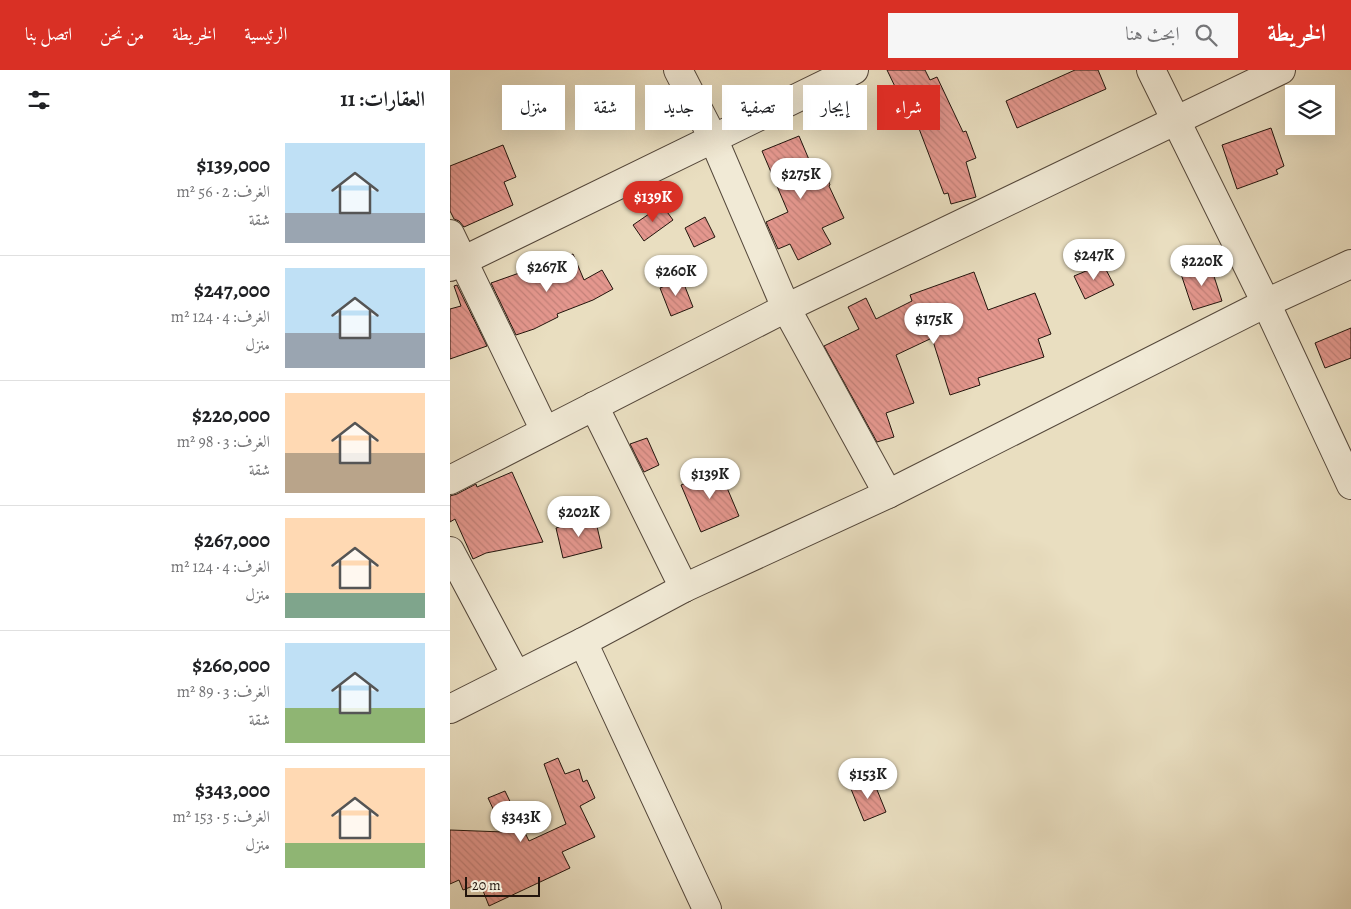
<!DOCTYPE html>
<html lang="ar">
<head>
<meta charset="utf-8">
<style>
	:root { --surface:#fff; --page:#f6f6f6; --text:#202124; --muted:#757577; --line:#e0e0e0; --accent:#d93025 }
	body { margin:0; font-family:Alegreya,Amiri,serif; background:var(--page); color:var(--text); direction:rtl; height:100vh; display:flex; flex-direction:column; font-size:19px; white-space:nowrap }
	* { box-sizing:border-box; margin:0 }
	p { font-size:16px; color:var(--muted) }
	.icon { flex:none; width:28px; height:28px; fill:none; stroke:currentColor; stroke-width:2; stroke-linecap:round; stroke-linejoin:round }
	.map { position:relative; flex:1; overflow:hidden; direction:ltr }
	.details { display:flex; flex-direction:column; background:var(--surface); width:450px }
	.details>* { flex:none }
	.guide { position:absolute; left:15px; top:15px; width:475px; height:45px; direction:rtl; display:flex; gap:10px }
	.controls { position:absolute; left:835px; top:15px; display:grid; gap:10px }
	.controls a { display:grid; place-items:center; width:50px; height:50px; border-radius:0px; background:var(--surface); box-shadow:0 5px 20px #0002; font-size:25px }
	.scale { position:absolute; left:15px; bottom:12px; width:75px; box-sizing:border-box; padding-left:5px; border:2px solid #23150d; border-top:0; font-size:14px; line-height:18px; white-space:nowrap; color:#23150d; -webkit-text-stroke:4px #f1ead6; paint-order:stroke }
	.price { position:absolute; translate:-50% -42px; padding:0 11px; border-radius:18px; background:#fff; color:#222; font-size:16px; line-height:32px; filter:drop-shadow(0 1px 2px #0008) }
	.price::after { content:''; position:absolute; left:50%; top:30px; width:15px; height:11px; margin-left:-8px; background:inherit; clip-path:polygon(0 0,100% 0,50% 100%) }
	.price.current { background:var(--accent); color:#fff }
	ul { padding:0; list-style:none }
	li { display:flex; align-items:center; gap:15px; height:125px; padding:0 25px }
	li+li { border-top:1px solid var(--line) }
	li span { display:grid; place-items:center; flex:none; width:140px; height:100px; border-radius:0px; color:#555 }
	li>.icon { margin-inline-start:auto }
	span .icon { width:60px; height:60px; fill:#fffc; stroke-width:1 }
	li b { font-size:21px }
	h2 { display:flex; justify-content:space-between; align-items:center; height:60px; padding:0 25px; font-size:21px }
	.chip { padding:0 18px; border-radius:0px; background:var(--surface); box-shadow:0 5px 20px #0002; font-size:18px; line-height:45px }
	.chip.current { background:var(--accent); color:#fff }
	header { display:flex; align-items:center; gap:30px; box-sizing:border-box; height:70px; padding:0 25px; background:var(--accent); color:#fff }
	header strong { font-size:24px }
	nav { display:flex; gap:28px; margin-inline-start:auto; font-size:18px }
	.search { width:350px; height:45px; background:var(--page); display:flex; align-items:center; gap:12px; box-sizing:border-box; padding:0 18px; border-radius:0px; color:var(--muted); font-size:19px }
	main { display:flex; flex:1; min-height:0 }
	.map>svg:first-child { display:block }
	.building { fill:url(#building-back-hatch); stroke:#23150d }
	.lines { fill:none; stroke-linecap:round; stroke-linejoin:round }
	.minor-casing { stroke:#54473a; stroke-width:30 }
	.minor { stroke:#f1ead6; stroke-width:28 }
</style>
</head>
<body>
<header>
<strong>الخريطة</strong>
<div class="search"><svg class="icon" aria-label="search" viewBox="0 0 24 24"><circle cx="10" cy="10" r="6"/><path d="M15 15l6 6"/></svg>ابحث هنا</div>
<nav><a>الرئيسية</a><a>الخريطة</a><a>من نحن</a><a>اتصل بنا</a></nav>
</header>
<main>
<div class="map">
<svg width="901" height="839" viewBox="0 0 901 839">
	<defs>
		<pattern id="building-back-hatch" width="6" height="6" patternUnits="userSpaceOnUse" patternTransform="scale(1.25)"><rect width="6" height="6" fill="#e4978e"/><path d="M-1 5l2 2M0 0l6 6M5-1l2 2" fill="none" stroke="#c38179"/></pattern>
	</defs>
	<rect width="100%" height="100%" fill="#e9dec0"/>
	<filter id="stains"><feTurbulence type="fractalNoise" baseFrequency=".004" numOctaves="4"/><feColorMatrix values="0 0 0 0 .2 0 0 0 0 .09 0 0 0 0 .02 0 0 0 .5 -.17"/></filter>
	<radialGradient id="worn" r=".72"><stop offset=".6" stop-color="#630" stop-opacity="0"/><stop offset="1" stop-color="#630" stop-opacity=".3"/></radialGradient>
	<!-- building -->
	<g class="building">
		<path d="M437,0H475L480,10L487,7L513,62L516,61L526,88L516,92L526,127L501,134L498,123L494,124L468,56L465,58Z"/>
		<path d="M625,0H648L656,19L567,58L556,31Z"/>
		<path d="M821,58L834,96L826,100L828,104L787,119L772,75Z"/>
		<path d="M349,66L363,99L372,95L380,115L379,116L394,148L372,158L381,174L348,190L340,174L328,179L316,152L338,142L312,81Z"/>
		<path d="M53,75L66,107L54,112L63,135L14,157L9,151L4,149L0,141V96Z"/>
		<path d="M212,135L223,150L194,171L183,155Z"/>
		<path d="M255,147L265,167L244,177L235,158Z"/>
		<path d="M123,184L134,210L152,200L163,219L143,230L107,244L108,247L84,259L66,265L41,213Z"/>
		<path d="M653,194L664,215L635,229L624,206Z"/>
		<path d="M760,194L772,231L743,240L731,204Z"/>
		<path d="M524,202L538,240L585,223L601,264L588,269L594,287L528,308L530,315L500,325L482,268L446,285L464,333L436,343L444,367L427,372L374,276L409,259L398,237L416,228L426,249L462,231L460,225Z"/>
		<path d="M232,209L243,237L221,246L210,218Z"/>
		<path d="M7,215L37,276L0,289V239L11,236L4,216Z"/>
		<path d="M901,258V288L875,298L865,273Z"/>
		<path d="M197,368L209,395L194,402L180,374Z"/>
		<path d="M269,399L289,446L251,462L231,415Z"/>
		<path d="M62,402L93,472L36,483L23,489L5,449L0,452V426L7,424L26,414L27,417Z"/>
		<path d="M145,448L152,478L113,488L106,458Z"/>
		<path d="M108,688L115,704L129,699L133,712L137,710L145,728L130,736L145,767L112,782L120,798L39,836L30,813L13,820L9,810L0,814V760L54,762L38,728L55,721L79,771L116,754L94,694Z"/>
		<path d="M423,710L436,742L414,751L401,719Z"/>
	</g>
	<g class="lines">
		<defs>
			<g id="minor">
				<path d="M228,0L263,68L336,238L438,424"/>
				<path d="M701,0L816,233L901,415"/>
				<path d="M0,164L95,361"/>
				<path d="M0,197L404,0"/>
				<path d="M144,336L234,518"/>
				<path d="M0,410L336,238L831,0"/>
				<path d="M0,481L66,605"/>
				<path d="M133,572L257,839"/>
				<path d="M0,639L133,572L234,518L438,424L816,233L901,194"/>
			</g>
		</defs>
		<!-- minor casing -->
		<use href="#minor" class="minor-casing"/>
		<!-- minor -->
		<use href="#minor" class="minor"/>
	</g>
	<rect width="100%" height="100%" filter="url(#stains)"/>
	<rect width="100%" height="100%" fill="url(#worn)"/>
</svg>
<div class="controls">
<a><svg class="icon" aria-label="layers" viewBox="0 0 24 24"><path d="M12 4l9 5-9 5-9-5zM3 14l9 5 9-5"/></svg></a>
</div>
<div class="scale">20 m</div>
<b class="price" style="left:351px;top:130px">$275K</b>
<b class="price current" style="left:203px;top:153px">$139K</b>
<b class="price" style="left:644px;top:211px">$247K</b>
<b class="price" style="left:752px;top:217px">$220K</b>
<b class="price" style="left:97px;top:223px">$267K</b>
<b class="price" style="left:226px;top:227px">$260K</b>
<b class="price" style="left:484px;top:275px">$175K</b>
<b class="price" style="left:260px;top:430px">$139K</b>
<b class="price" style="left:129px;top:468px">$202K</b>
<b class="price" style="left:418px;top:730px">$153K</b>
<b class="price" style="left:71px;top:773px">$343K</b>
<div class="guide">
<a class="chip current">شراء</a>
<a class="chip">إيجار</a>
<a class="chip">تصفية</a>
<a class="chip">جديد</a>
<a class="chip">شقة</a>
<a class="chip">منزل</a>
</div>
</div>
<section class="details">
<h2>العقارات: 11<svg class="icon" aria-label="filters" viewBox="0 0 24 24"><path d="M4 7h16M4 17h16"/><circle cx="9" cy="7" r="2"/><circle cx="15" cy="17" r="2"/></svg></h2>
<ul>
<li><span style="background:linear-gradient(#bfe0f5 70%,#9aa5b1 0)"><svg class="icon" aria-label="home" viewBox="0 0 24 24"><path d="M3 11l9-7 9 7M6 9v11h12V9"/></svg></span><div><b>$139,000</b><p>الغرف: 2 · 56 m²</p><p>شقة</p></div></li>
<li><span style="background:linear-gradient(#bfe0f5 65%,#9aa5b1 0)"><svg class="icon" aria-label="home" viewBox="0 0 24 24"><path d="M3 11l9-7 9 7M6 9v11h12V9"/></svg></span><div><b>$247,000</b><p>الغرف: 4 · 124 m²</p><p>منزل</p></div></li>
<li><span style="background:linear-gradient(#ffd9b3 60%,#b9a48a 0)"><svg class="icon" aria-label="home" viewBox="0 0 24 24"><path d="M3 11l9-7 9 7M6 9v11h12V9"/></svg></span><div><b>$220,000</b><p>الغرف: 3 · 98 m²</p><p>شقة</p></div></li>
<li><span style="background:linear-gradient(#ffd9b3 75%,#7fa58c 0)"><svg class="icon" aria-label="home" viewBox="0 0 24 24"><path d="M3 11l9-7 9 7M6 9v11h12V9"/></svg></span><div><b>$267,000</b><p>الغرف: 4 · 124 m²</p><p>منزل</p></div></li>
<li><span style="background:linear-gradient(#bfe0f5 65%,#8fb573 0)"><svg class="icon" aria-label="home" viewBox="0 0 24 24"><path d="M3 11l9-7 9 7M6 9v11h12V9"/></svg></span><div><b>$260,000</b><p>الغرف: 3 · 89 m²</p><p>شقة</p></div></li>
<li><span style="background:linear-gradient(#ffd9b3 75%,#8fb573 0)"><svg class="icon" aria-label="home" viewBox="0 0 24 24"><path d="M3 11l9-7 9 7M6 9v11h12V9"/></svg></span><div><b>$343,000</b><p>الغرف: 5 · 153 m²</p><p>منزل</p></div></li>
</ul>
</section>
</main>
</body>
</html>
